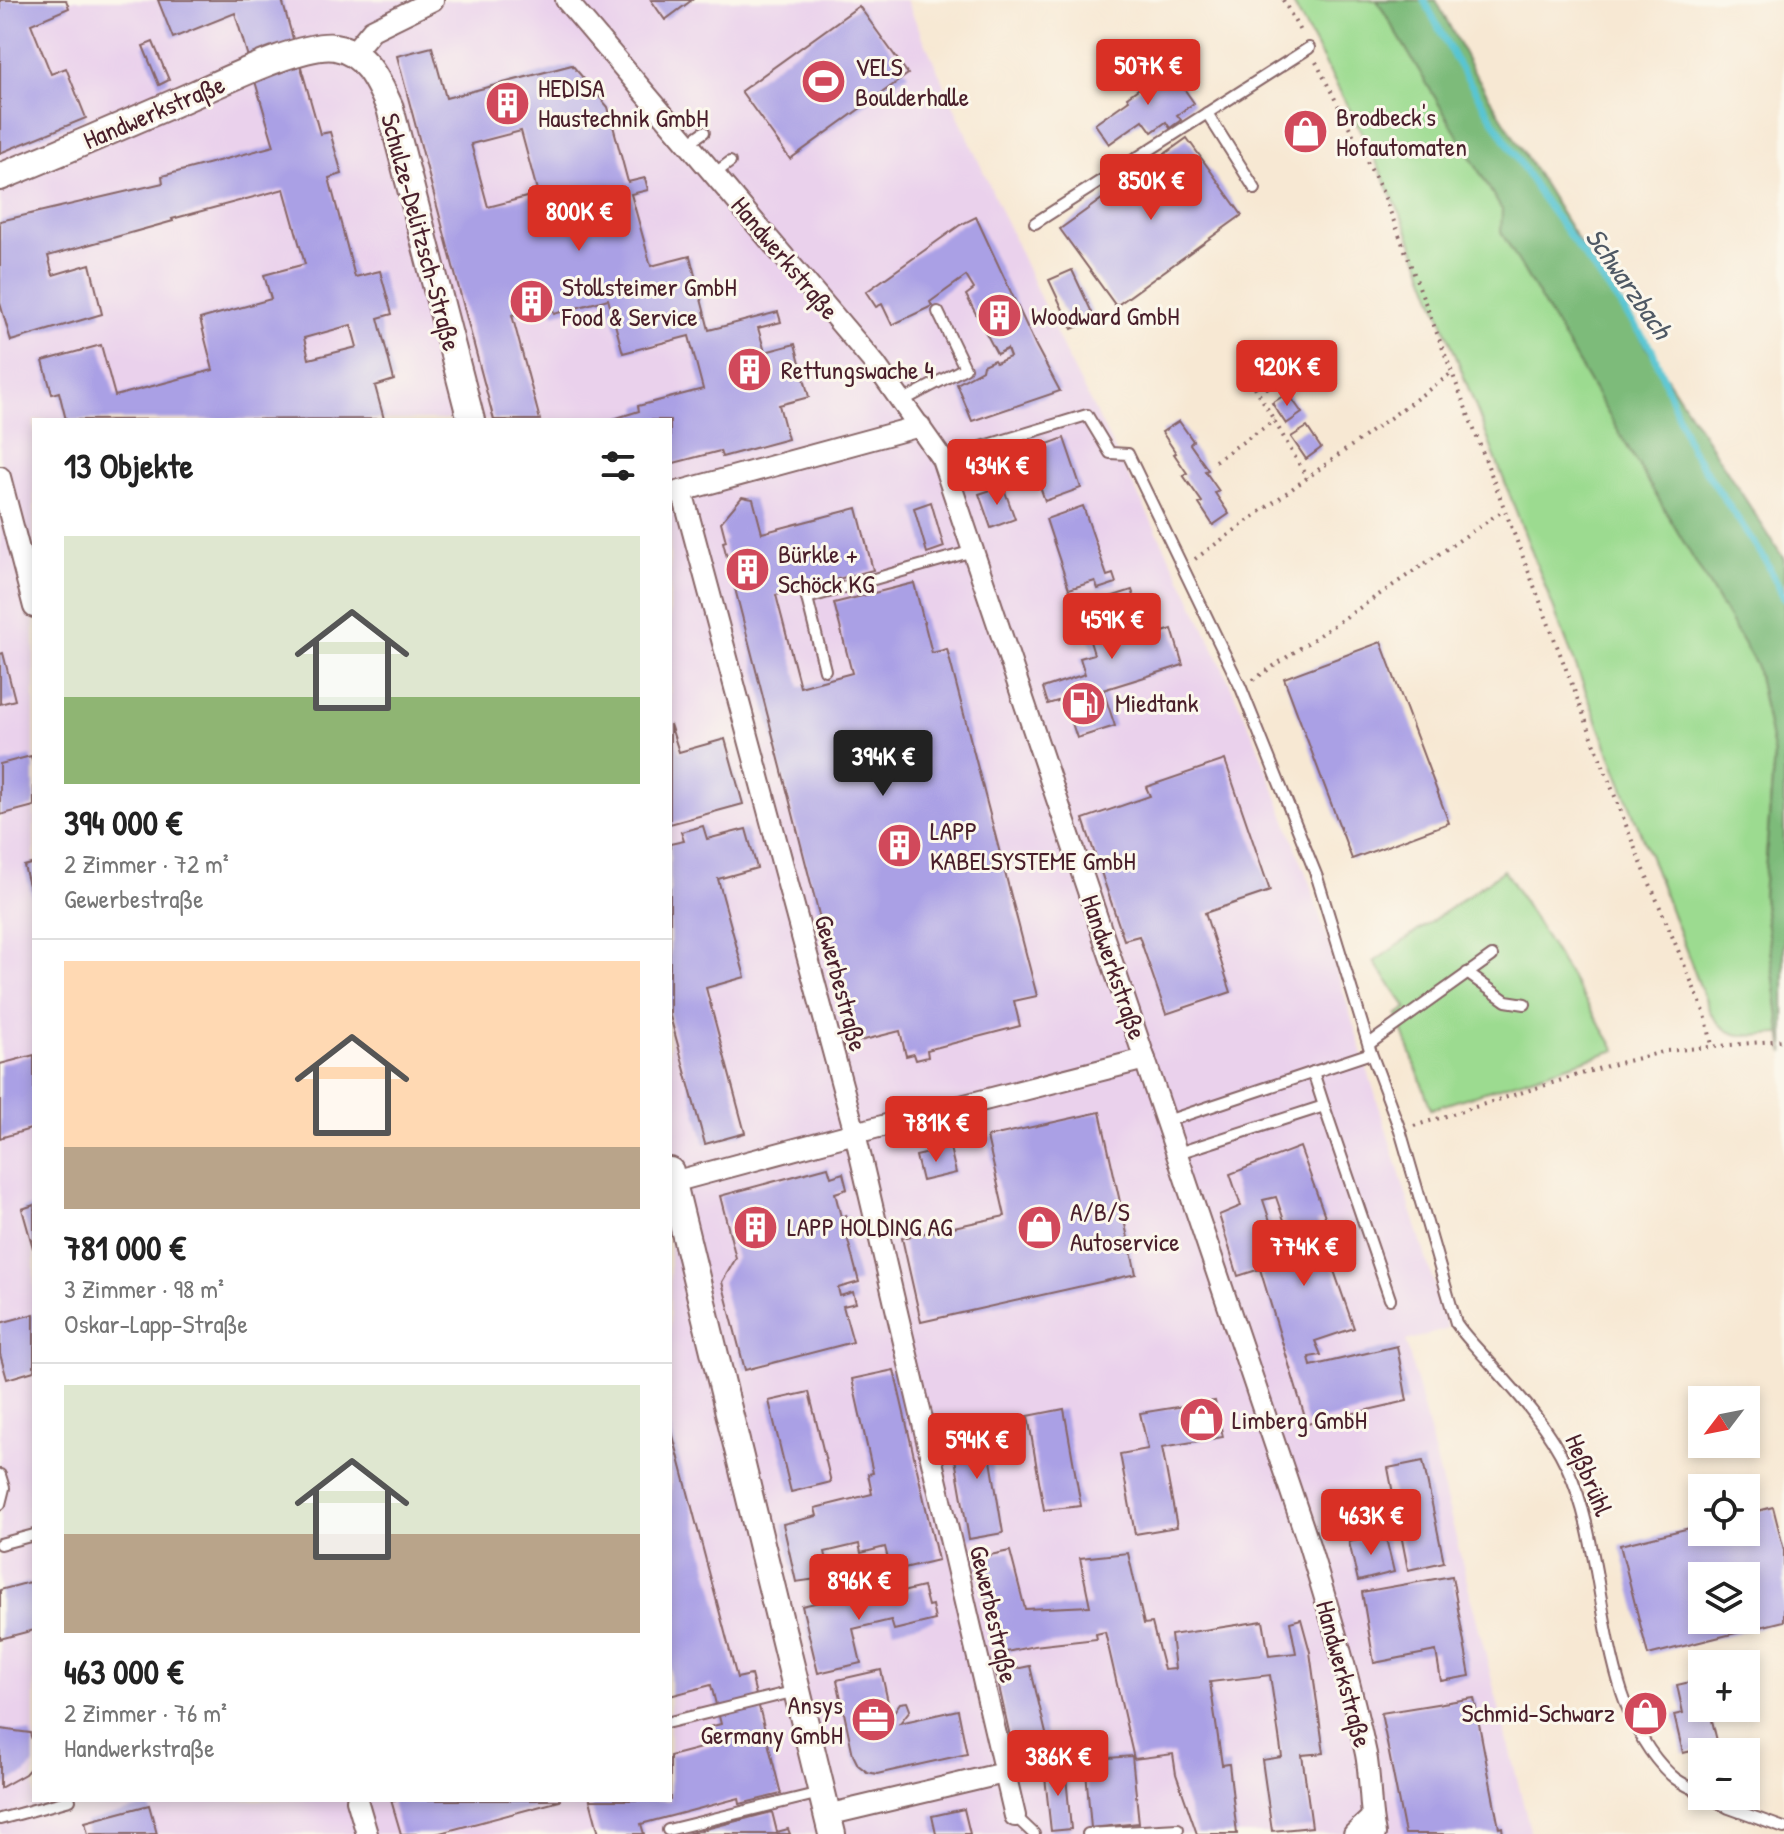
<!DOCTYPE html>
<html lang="de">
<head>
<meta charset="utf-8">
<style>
	:root { --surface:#fff; --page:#f2f2f2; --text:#222; --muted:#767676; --line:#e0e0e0; --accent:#d93025 }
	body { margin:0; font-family:"Patrick Hand",sans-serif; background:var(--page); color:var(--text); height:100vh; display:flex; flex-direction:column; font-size:30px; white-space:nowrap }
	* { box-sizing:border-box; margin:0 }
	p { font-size:26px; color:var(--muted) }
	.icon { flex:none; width:44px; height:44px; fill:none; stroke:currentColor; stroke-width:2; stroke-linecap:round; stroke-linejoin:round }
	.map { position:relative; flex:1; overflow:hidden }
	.sheet { position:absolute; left:32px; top:418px; width:640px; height:1384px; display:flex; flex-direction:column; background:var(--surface); border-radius:0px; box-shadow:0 4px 12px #0003 }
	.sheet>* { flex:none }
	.needle { width:52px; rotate:238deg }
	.tools { position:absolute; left:1688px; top:1386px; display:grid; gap:16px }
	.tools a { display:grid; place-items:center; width:72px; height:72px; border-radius:0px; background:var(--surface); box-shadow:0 4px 12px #0003; font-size:40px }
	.price { position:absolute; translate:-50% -68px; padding:0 18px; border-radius:8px; background:var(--accent); color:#fff; font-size:26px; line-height:52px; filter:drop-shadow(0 2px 4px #0008) }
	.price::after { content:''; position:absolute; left:50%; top:48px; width:24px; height:18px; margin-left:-12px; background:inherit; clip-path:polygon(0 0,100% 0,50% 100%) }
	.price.active { background:#222; color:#fff }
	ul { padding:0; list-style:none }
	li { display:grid; align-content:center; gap:16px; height:424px; padding:0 32px }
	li+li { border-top:2px solid var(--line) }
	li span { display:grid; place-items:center; height:248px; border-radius:0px; color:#555 }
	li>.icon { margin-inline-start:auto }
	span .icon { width:144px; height:144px; fill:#fffc; stroke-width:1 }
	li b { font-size:34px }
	h2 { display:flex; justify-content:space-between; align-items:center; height:96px; padding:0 32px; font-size:34px }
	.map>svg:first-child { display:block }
	.built { fill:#ead1ec; fill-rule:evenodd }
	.green { fill:#9cdb90; stroke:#737d5e; stroke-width:2 }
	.forest { fill:#7dbb7a; stroke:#646d52; stroke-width:2 }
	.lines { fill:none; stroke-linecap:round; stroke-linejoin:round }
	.stream { stroke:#59c5d2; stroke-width:7 }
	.building { fill:#aaa0e5; fill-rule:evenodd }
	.service-casing { stroke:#876566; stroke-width:14 }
	.minor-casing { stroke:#876566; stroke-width:24 }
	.tertiary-casing { stroke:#876566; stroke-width:30 }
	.path { stroke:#876566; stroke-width:4; stroke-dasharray:2 6; stroke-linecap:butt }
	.service { stroke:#fff; stroke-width:10 }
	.minor { stroke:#fff; stroke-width:20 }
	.tertiary { stroke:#fff; stroke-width:26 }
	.labels { text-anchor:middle; stroke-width:6; stroke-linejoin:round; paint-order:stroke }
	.poi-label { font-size:26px; fill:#4a1f2b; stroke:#fbf7ec; text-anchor:start }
	.street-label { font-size:26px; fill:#4a1f2b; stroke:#fbf7ec }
	.water-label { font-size:28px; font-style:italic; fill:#4f5965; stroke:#fbf7ec }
</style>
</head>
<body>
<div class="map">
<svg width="1784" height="1834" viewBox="0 0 1784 1834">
	<rect width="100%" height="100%" fill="#fbf7ec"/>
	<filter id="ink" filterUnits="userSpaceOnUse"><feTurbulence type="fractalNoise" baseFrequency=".0125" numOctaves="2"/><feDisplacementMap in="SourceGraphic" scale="16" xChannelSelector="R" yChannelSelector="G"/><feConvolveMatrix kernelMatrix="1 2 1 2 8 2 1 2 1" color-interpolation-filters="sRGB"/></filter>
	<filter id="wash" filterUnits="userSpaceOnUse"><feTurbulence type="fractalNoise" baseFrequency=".006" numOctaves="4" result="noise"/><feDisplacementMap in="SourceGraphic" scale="32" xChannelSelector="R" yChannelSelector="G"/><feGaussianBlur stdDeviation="1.8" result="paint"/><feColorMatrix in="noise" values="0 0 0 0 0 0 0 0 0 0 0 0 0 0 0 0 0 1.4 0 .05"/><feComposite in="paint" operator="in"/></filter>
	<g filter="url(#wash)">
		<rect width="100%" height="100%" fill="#f7e8d3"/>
		<!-- built -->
		<path class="built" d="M0,0H906L1066,355L1188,592L1255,739L1310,884L1448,1329L1406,1341L1531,1834H0ZM34,420H670V1800H34Z"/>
		<!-- green -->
		<g class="green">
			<path d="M1291,0H1377L1503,210L1756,665L1774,755L1763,896L1781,1034C1749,1035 1729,1043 1710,1012L1404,222L1368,144Z"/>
			<path d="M1504,870L1616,1050L1431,1109L1397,1015L1407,1008L1374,962Z"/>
		</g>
		<!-- forest -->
		<path class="forest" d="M1377,0H1436L1472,69L1584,250L1784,559V1053L1763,896L1774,755L1756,665L1501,232L1502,210Z"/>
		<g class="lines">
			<!-- stream -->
			<path class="stream" d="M1424,0L1455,59L1540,195L1652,349L1691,449L1766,561L1784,598"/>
		</g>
		<g id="blocks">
			<!-- building -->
			<g class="building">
				<path d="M0,0H66L69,8L31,24L51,74L66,68L86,118L0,153Z"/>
				<path d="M158,0H282L320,134L330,132L342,174L329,178L355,277L380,271L392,314L378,318L394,380L375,386L384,419L66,420L59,392L52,394L43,361L101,345L115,396L213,370L200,319L271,299L264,275L305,264L284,189L172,219L173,221L48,256L53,275L90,264L102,314L11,341L0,303V221L163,183L162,176L274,146L235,13L173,38ZM351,325L357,347L309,359L304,338Z"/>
				<path d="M651,0H692L665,20Z"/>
				<path d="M859,6L908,74L790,159L741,91Z"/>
				<path d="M153,42L169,80L159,85L143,46Z"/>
				<path d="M432,47L446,98L572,65L608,107L628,182L645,178L648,190L631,194L651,266L690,256L709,330L778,312L781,322L758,328L765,352L795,344L809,397L779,405L788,439L722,457L720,451L670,464V420H610L639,411L638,406L703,389L689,336L623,353L608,299L554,314L552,305L512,315L540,420H494L397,56ZM521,131L538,194L488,207L471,144Z"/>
				<path d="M1169,67L1194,103L1177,115L1181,120L1170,128L1166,122L1152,132L1143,120L1109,144L1095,124L1129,100L1127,97Z"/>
				<path d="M1304,117L1318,139L1307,146L1293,124Z"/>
				<path d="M1187,138L1242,215L1116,306L1060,229Z"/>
				<path d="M976,217L1036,346L1060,391L972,421L957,384L982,370L983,365L994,360L996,363L1010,357L1007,349L997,354L966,295L974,289L966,276L930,302L932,306L892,325L882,304L876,307L866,292L960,225Z"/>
				<path d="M1072,270L1095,319L1072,329L1049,280Z"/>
				<path d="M1269,357L1283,378L1267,389L1253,368Z"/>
				<path d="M1288,393L1302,413L1286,424L1272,403Z"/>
				<path d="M1179,421L1193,441L1190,444L1208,470L1205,471L1219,491L1215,493L1229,514L1213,525L1199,504L1202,502L1183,475L1187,473L1174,454L1176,453L1162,432Z"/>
				<path d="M1307,427L1321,448L1306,459L1291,437Z"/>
				<path d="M1064,438L1081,488L1045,501L1028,451Z"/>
				<path d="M1003,486L1015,519L991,528L979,494Z"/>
				<path d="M742,497L753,499L762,533L857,508L873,570L776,595L800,687L852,673L834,603L914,583L932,653L947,649L1037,996L1014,1001L1020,1026L927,1050L928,1057L916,1060L914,1054L906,1056L900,1031L852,1043L723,542L726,541L721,522Z"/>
				<path d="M931,502L944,547L927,553L914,508Z"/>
				<path d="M1083,506L1107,576L1113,574L1116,583L1098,589L1095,581L1069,589L1046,519Z"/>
				<path d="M1132,590L1148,637L1172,629L1183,665L1103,690L1115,726L1077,738L1064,699L1048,704L1043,688L1085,674L1080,658L1094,654L1079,607Z"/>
				<path d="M1381,642L1449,823L1352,859L1284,678Z"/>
				<path d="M3,653L15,700L0,704V654Z"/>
				<path d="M670,724L679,752L725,739L743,804L670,824Z"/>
				<path d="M31,756L34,766V806L0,815V764Z"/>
				<path d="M1225,760L1270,891L1205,913L1231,992L1166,1014L1139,936L1124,940L1083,819L1150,796L1146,787Z"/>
				<path d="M703,826L707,839L746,829L757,868L718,879L745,977L706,988L745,1133L705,1144L670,1016V844L684,841L681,832Z"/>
				<path d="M34,863V901H33L24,866Z"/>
				<path d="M34,1055V1128L0,1138V1064Z"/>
				<path d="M1100,1112L1136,1274L921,1322L902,1238L1005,1216L987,1137Z"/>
				<path d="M1300,1147L1326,1219L1317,1222L1354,1328L1315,1341L1321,1355L1309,1357L1311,1366L1397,1346L1407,1401L1307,1424L1260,1269L1238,1276L1219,1215L1241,1206L1230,1174ZM1276,1197L1287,1229L1274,1233L1263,1200Z"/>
				<path d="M950,1148L956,1173L922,1181L916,1156Z"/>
				<path d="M828,1167L831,1177L843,1173L847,1189L835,1193L841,1217L846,1215L850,1232L846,1233L859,1282L838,1288L840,1296L853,1292L856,1303L843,1306L853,1342L745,1370L722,1282L736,1258L720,1196Z"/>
				<path d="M34,1205V1248H33L22,1209Z"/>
				<path d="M34,1314V1371L7,1379L0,1354V1323Z"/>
				<path d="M894,1370L938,1560L891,1571L885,1547L861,1553L859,1544L825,1552L831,1577L796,1582L783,1524L817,1516L815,1508L872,1494L868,1474L873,1473L852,1379Z"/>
				<path d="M809,1392L831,1482L791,1492L769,1401Z"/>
				<path d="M1215,1401L1223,1437L1162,1447L1177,1527L1135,1534L1120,1454L1148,1449L1140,1413Z"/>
				<path d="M1064,1409L1081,1506L1044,1510L1028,1416Z"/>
				<path d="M985,1424L1003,1533L969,1539L950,1430Z"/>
				<path d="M671,1428L737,1678L751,1675L781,1794L740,1804L739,1798L641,1824L644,1834H599L590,1800H670V1756L724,1742V1737L713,1740L709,1727L721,1724L711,1685L670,1696Z"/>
				<path d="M1423,1461L1444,1562L1408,1570L1388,1468Z"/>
				<path d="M1773,1507L1784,1550V1621L1648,1655L1620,1545L1702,1525V1532H1746V1514ZM1702,1576H1746V1620H1702Z"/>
				<path d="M1385,1534L1394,1572L1358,1581L1349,1542Z"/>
				<path d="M1010,1551L1025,1609L1090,1606L1080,1558L1128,1553L1144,1624L1152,1623L1164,1670L1175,1669L1171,1635L1263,1621L1269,1656L1296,1653L1290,1622L1301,1619L1310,1652L1324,1753L1302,1755L1312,1827L1272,1831L1262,1760L1282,1757L1270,1675L1210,1682L1222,1765L1229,1764L1237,1834H1197L1176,1774L1173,1754L1134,1759L1105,1632L1096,1634L1097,1639L1034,1646L1002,1653L975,1558Z"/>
				<path d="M1452,1576L1470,1676L1441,1681L1436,1651L1374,1663L1362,1592Z"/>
				<path d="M30,1582L34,1595V1630L0,1639V1590Z"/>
				<path d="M884,1587L885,1596L923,1587L928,1606L932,1605L935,1620L894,1630L891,1620L853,1629L861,1663L818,1673L802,1606Z"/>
				<path d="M1030,1666L1048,1742L1013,1750L996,1673Z"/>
				<path d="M881,1670L891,1716L900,1703L907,1702L910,1710L900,1723L958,1710L967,1754L877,1774L867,1772L858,1765L853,1755L837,1680Z"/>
				<path d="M1699,1680L1702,1708H1709L1718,1745L1683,1753L1674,1715L1683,1713L1677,1685Z"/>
				<path d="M1474,1698L1499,1828L1502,1827L1503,1834H1405L1381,1713Z"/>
				<path d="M0,1729L30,1733L34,1746V1764L25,1774L0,1788Z"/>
				<path d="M1132,1756L1139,1823L1091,1828L1085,1760Z"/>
				<path d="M1065,1766L1071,1829L1051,1831L1044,1768Z"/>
				<path d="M391,1800H560V1801L436,1834H401Z"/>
				<path d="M149,1805L157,1834H88L85,1822Z"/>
				<path d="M964,1809L970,1834H936L932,1816Z"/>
				<path d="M772,1812L777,1832L788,1829L790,1834H686Z"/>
			</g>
		</g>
	</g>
	<g filter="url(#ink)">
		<use href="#blocks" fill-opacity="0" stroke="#876566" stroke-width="2"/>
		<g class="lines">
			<defs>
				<g id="service">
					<path d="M1207,113L1255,189"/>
					<path d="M687,144L704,132"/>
					<path d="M714,174L730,162"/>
					<path d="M1035,223L1309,48"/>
					<path d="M902,401L965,368L938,312"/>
					<path d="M942,459L1087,415L1110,453L1128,454L1241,688L1317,877L1371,1053L1400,1130L1456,1323C1467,1339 1479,1350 1491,1364C1520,1396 1549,1428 1567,1467C1611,1560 1593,1702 1671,1775C1679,1783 1692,1788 1702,1793"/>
					<path d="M825,670L807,598L973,551"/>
					<path d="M1467,973L1506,1001L1525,1004"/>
					<path d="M1369,1044L1492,956"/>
					<path d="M1313,1072L1324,1106"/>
					<path d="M1167,1121L1371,1053"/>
					<path d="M1178,1153L1324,1106L1390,1299"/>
					<path d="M0,1475L4,1488L0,1504"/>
					<path d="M0,1544L34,1535"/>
					<path d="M670,1722L796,1691"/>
					<path d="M1707,1796L1729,1808L1784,1828"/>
					<path d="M1015,1816L1034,1834"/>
					<path d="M0,1819L70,1800"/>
					<path d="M668,1830L820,1793"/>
					<path d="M1088,1834L1178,1829"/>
				</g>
				<g id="minor">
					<path d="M566,0L875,364L942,459L1309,1545C1330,1614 1351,1683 1366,1754C1371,1781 1369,1808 1375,1834"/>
					<path d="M352,54L372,30L433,0"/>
					<path d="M0,477L34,607"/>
					<path d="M682,491L855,1133L1015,1816"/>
					<path d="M670,494L920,426"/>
					<path d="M673,1182L855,1133L1145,1059"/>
					<path d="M357,1800L367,1834"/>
					<path d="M827,1815L1004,1773"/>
					<path d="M1354,1834L1372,1817"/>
				</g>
				<g id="tertiary">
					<path d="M0,177C62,152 124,125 186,98C219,84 302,42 335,47C366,52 379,83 390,108L471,420"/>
					<path d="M670,1171L832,1834"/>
				</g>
			</defs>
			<!-- service casing -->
			<use href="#service" class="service-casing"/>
			<!-- minor casing -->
			<use href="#minor" class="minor-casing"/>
			<!-- tertiary casing -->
			<use href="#tertiary" class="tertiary-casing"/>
			<!-- path -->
			<g class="path">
				<path d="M1283,0L1301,33"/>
				<path d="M1316,62L1383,193L1634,846L1705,1014L1712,1045"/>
				<path d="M1247,373L1307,478"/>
				<path d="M1215,461L1275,420"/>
				<path d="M1195,559L1452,373"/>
				<path d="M1253,680L1504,510"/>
				<path d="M1414,1126L1607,1066L1667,1051L1784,1040"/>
			</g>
			<!-- service -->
			<use href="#service" class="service"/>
			<!-- minor -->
			<use href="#minor" class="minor"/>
			<!-- tertiary -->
			<use href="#tertiary" class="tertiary"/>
		</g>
	</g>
	<!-- icons -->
	<defs>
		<symbol id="stadium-disc" viewBox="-11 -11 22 22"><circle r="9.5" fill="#d1495b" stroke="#fbf7ec"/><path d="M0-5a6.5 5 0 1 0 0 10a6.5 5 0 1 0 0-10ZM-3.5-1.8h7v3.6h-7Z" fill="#fff"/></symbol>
		<symbol id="building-disc" viewBox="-11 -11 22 22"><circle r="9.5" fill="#d1495b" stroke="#fbf7ec"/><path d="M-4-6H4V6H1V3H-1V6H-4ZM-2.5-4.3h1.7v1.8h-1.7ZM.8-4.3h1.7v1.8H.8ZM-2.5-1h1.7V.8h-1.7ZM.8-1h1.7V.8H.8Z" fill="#fff"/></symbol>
		<symbol id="shop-disc" viewBox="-11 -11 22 22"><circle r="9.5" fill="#d1495b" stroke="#fbf7ec"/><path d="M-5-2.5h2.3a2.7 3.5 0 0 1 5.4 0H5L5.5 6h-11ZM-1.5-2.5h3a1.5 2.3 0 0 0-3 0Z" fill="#fff"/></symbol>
		<symbol id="fuel-disc" viewBox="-11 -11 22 22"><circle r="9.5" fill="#d1495b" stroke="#fbf7ec"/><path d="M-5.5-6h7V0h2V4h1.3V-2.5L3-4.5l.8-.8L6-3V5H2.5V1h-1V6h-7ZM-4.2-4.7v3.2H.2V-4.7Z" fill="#fff"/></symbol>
		<symbol id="office-disc" viewBox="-11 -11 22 22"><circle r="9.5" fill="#d1495b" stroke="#fbf7ec"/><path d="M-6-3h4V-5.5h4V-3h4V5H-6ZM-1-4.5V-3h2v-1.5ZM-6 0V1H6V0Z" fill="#fff"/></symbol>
	</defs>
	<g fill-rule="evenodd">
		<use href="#stadium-disc" x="798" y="56" width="51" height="51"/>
		<use href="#building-disc" x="482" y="78" width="51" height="51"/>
		<use href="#shop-disc" x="1280" y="106" width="51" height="51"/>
		<use href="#building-disc" x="506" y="276" width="51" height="51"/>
		<use href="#building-disc" x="974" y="290" width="51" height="51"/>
		<use href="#building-disc" x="724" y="344" width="51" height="51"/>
		<use href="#building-disc" x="722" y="544" width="51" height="51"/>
		<use href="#fuel-disc" x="1058" y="678" width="51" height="51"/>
		<use href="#building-disc" x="874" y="820" width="51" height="51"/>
		<use href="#building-disc" x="730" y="1202" width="51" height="51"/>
		<use href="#shop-disc" x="1014" y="1202" width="51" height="51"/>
		<use href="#shop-disc" x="1176" y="1394" width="51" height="51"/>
		<use href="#shop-disc" x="1620" y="1688" width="51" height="51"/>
		<use href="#office-disc" x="848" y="1694" width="51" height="51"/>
	</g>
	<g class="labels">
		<!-- poi labels -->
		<g class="poi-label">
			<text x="855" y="76">VELS<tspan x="855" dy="30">Boulderhalle</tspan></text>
			<text x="538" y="97">HEDISA<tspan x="538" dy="30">Haustechnik GmbH</tspan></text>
			<text x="1336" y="126">Brodbeck's<tspan x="1336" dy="30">Hofautomaten</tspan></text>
			<text x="562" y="296">Stollsteimer GmbH<tspan x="562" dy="30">Food &amp; Service</tspan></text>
			<text x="1031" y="325">Woodward GmbH</text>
			<text x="781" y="379">Rettungswache 4</text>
			<text x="778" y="563">Bürkle +<tspan x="778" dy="30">Schöck KG</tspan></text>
			<text x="1115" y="712">Miedtank</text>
			<text x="930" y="840">LAPP<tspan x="930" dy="30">KABELSYSTEME GmbH</tspan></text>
			<text x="1070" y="1221">A/B/S<tspan x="1070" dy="30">Autoservice</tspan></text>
			<text x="787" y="1236">LAPP HOLDING AG</text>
			<text x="1232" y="1429">Limberg GmbH</text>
			<text x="843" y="1714" text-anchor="end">Ansys<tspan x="843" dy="30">Germany GmbH</tspan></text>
			<text x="1615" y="1722" text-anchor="end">Schmid-Schwarz</text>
		</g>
		<!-- street labels -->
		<g class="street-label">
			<text transform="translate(154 112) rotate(-23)" y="9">Handwerkstraße</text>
			<text transform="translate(421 232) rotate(75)" y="9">Schulze-Delitzsch-Straße</text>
			<text transform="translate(785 258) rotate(50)" y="9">Handwerkstraße</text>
			<text transform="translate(1114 967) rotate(71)" y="9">Handwerkstraße</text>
			<text transform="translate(841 983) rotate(75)" y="9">Gewerbestraße</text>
			<text transform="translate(1589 1475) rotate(68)" y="9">Heßbrühl</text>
			<text transform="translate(994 1614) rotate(77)" y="9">Gewerbestraße</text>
			<text transform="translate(1344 1674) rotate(75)" y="9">Handwerkstraße</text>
		</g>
		<!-- water labels -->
		<g class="water-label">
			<text transform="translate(1629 283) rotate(55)" y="10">Schwarzbach</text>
		</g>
	</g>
</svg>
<div class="tools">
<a><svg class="needle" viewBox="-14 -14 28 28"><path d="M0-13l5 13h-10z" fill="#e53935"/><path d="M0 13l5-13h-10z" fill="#767676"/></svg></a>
<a><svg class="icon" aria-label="locate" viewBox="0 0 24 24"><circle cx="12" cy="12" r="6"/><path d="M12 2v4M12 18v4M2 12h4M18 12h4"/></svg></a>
<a><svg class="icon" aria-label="layers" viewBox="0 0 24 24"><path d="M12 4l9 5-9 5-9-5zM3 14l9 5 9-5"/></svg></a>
<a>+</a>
<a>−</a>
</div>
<b class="price" style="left:1148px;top:107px">507K €</b>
<b class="price" style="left:1151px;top:222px">850K €</b>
<b class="price" style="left:579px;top:253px">800K €</b>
<b class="price" style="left:1287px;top:408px">920K €</b>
<b class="price" style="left:997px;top:507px">434K €</b>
<b class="price" style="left:1112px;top:661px">459K €</b>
<b class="price active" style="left:883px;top:798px">394K €</b>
<b class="price" style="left:936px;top:1164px">781K €</b>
<b class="price" style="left:1304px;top:1288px">774K €</b>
<b class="price" style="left:977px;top:1481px">594K €</b>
<b class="price" style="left:1371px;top:1557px">463K €</b>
<b class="price" style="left:859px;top:1622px">896K €</b>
<b class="price" style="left:1058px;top:1798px">386K €</b>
<section class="sheet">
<h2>13 Objekte<svg class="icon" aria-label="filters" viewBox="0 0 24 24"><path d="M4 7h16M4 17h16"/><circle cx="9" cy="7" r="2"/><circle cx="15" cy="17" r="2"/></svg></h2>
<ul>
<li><span style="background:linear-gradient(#dfe7d0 65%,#8fb573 0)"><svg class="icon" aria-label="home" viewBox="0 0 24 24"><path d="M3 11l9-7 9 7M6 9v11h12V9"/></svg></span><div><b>394 000 €</b><p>2 Zimmer · 72 m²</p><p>Gewerbestraße</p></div></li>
<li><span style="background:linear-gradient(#ffd9b3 75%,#b9a48a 0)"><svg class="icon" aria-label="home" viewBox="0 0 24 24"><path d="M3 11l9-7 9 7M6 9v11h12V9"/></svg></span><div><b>781 000 €</b><p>3 Zimmer · 98 m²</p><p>Oskar-Lapp-Straße</p></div></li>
<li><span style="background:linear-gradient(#dfe7d0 60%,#b9a48a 0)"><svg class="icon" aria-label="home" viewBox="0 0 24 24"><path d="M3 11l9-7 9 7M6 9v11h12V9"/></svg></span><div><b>463 000 €</b><p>2 Zimmer · 76 m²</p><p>Handwerkstraße</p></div></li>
</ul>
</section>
</div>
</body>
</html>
